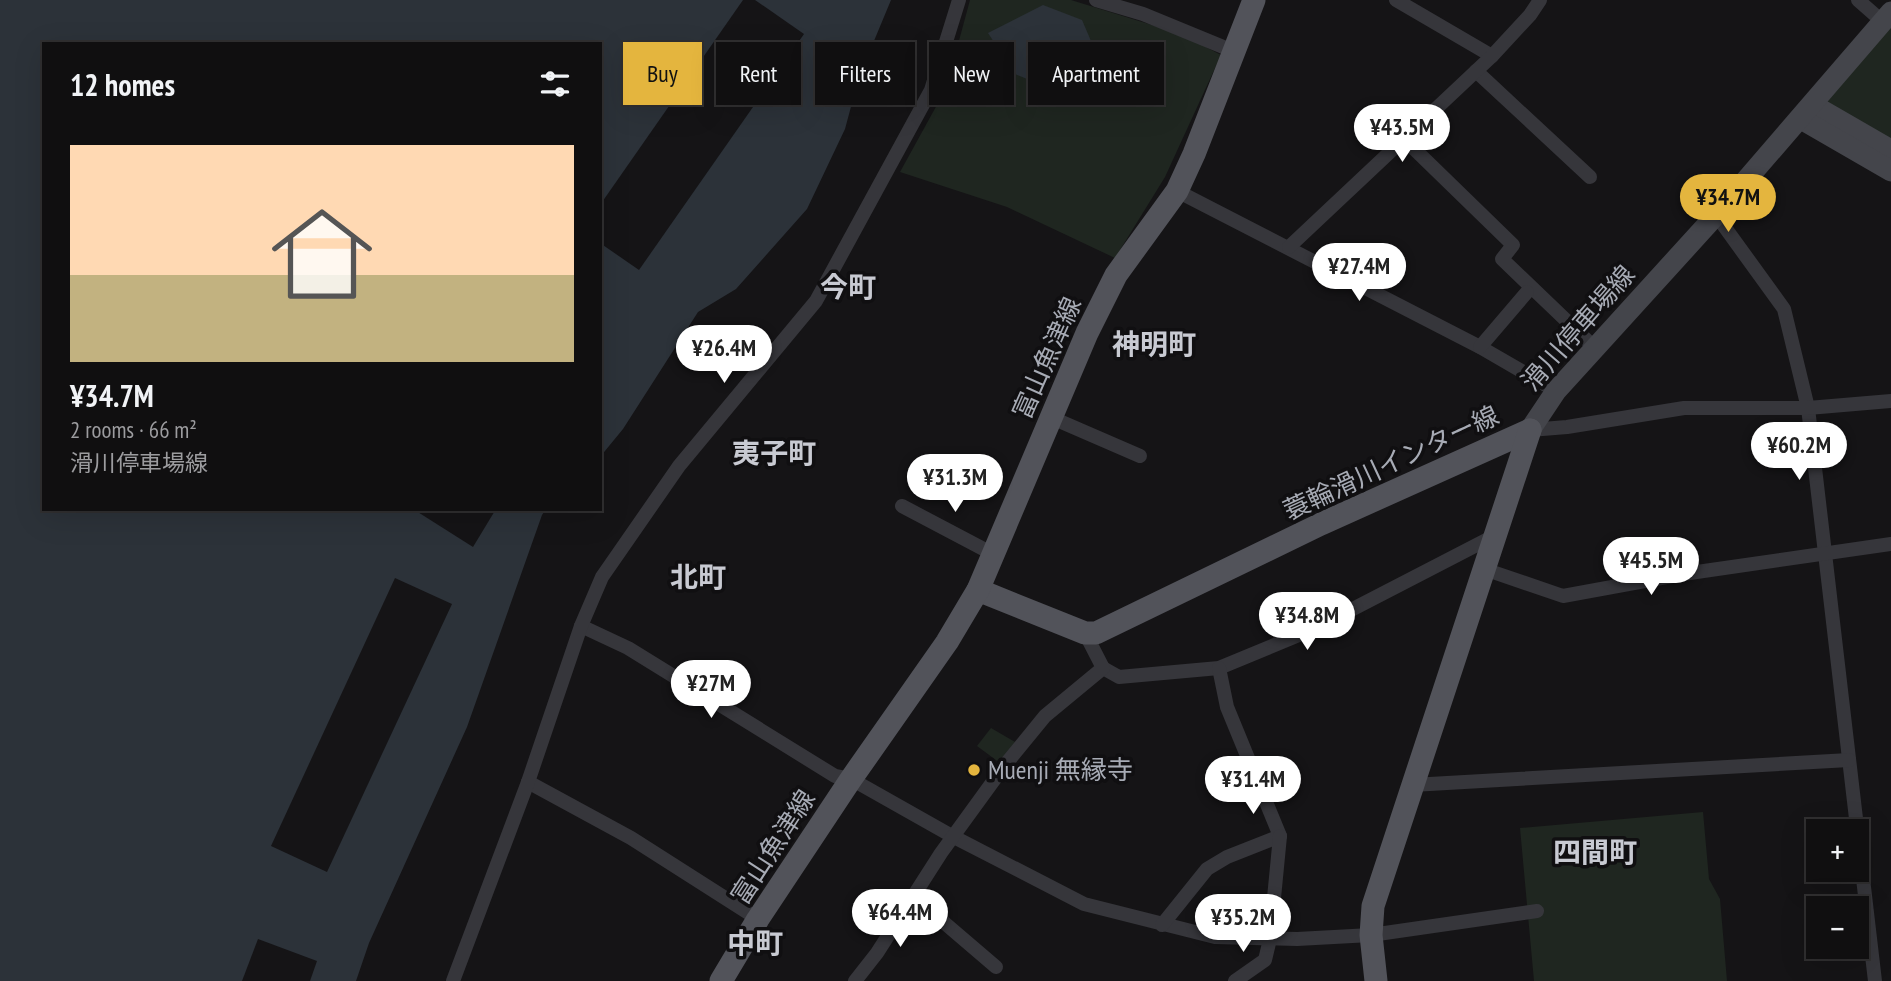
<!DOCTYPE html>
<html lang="en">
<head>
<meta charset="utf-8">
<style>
	:root { --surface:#100f10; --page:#191819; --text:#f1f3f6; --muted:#9c9c9f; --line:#302f30; --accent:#e4b53e }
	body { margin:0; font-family:"PT Sans Narrow","Noto Sans JP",sans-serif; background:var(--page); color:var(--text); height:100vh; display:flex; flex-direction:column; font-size:26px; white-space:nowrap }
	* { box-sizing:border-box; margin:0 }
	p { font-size:23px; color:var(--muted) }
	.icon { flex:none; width:38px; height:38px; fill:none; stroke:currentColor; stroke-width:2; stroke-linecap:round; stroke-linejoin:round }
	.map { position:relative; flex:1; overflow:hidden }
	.side { position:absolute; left:42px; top:42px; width:560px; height:469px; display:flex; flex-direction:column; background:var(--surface); border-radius:0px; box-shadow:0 7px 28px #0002,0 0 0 2px var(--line) }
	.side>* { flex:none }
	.top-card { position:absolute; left:623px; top:42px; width:665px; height:63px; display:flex; gap:14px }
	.controls { position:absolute; left:1806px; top:819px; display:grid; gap:14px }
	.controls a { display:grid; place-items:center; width:63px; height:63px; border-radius:0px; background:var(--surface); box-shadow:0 7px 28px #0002,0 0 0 2px var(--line); font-size:35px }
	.price { position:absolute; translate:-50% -60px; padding:0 16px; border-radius:24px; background:#fff; color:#222; font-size:23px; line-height:46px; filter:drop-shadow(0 2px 4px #0008) }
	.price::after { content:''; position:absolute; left:50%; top:42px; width:21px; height:16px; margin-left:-10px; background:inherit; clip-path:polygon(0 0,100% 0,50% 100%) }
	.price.current { background:var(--accent); color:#111 }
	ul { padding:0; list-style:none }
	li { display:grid; align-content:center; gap:14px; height:371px; padding:0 28px }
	li span { display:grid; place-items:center; height:217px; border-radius:0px; color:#555 }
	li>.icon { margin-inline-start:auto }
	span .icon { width:126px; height:126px; fill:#fffc; stroke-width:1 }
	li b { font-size:30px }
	h2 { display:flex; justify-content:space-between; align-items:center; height:84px; padding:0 28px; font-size:30px }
	.pill { padding:0 24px; border-radius:0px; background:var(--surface); box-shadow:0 7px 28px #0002,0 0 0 2px var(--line); font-size:24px; line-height:63px }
	.pill.current { background:var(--accent); color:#111 }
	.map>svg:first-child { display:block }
	.green { fill:#1f2620 }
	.water { fill:#2c3239 }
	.pier { fill:#151416 }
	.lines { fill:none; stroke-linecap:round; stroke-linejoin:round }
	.street { stroke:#36363b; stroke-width:14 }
	.secondary { stroke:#44454b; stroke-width:21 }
	.primary { stroke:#52535a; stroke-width:23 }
	.poi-dot { fill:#e4b53e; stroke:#100f11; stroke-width:2.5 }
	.labels { text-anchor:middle; stroke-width:7; stroke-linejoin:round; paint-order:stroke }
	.street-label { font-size:26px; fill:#a7abb5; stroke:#100f11 }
	.poi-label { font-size:26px; fill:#a7abb5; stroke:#100f11; text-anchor:start }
	.neighbourhood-label { font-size:28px; font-weight:bold; fill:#c8cad2; stroke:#100f11 }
</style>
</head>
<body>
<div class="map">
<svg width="1891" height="981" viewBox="0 0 1891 981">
	<rect width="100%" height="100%" fill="#151416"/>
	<!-- green -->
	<g class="green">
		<path d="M970,0H1071L1181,34L1221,55L1165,177L1115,258L1007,207L900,172L938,103L957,48Z"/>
		<path d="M1891,12V150L1813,105Z"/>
		<path d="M991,728L1015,742L1000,763L977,746Z"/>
		<path d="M1703,812L1709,879L1720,899L1727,981H1534L1520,828Z"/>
	</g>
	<!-- water -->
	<g class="water">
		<path d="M0,0H891L859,77L845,129L807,209L736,289L698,312L623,429L600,457V44H44V509H546L542,515L467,727L369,943L356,981H0Z"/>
		<path d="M1043,5L1082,20L1097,55L1082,101L1015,74L988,33Z"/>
	</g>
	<!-- pier -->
	<g class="pier">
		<path d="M743,0H755L804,34L639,270L600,243V205Z"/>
		<path d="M413,509H496L473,547Z"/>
		<path d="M395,578L452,604L327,872L271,846Z"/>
		<path d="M258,939L317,961L310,981H242Z"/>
	</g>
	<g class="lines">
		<!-- street -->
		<g class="street">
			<path d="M1096,0L1143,14L1233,51"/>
			<path d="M1396,0L1492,56"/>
			<path d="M1858,0L1883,22"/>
			<path d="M1476,71L1590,177"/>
			<path d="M1404,139L1513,245L1502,259L1595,348"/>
			<path d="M1177,191L1480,347L1556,391"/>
			<path d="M1716,215L1784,309L1808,408L1875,981"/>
			<path d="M1289,247L1492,56L1530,15L1540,0"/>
			<path d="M1480,347L1527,292"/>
			<path d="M1050,417L1140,456"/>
			<path d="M1530,430L1567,427L1684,408H1808L1891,401"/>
			<path d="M902,506L993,554"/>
			<path d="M1484,569L1563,596L1683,574L1891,544"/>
			<path d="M581,626L628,648L835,776L851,779L952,836L1084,904L1215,937L1297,939L1371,935L1537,911"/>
			<path d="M1103,668L1119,677L1219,668L1318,627L1496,535"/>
			<path d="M528,782L631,838L758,919"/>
			<path d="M1412,785L1849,760"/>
			<path d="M913,896L996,967"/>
			<path d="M1162,925L1207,869L1227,857L1280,836L1227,707L1219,668"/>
			<path d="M453,981L528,782L581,626L602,577L679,466L816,301L931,90L959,0"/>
			<path d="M855,981L877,953L941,853L1005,765L1045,716L1103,668L1085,633"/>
			<path d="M1235,981L1265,960L1270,939L1280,836"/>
		</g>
		<!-- secondary -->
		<g class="secondary">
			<path d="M1813,105L1891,150"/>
			<path d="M1801,119L1891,171"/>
			<path d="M1530,430L1556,391L1716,215L1891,12"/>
		</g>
		<!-- primary -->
		<g class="primary">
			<path d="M978,590L1085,633H1096L1321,524L1530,430"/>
			<path d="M721,981L758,919L851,779L947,642L978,590L1087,333L1116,275L1177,191L1194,154L1254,0"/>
			<path d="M1376,981L1371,935L1373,906L1530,430"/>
		</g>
	</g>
	<!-- markers -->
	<circle class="poi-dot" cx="974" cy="770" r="7"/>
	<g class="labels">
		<!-- street labels -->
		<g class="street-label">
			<text transform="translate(1578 328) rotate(-49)" y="9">滑川停車場線</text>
			<text transform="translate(1047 358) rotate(-66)" y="9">富山魚津線</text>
			<text transform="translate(1391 463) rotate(-25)" y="9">蓑輪滑川インター線</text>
			<text transform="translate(773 847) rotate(-57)" y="9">富山魚津線</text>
		</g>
		<!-- poi labels -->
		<g class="poi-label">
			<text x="988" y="779">Muenji 無縁寺</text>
		</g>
		<!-- neighbourhood labels -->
		<g class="neighbourhood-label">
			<text x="848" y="297">今町</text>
			<text x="1154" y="354">神明町</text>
			<text x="774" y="463">夷子町</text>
			<text x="698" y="587">北町</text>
			<text x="1595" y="862">四間町</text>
			<text x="755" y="953">中町</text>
		</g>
	</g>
</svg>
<div class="controls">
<a>+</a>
<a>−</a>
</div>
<b class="price" style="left:1402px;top:164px">¥43.5M</b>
<b class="price current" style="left:1728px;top:234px">¥34.7M</b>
<b class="price" style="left:1359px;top:303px">¥27.4M</b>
<b class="price" style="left:724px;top:385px">¥26.4M</b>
<b class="price" style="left:1799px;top:482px">¥60.2M</b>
<b class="price" style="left:955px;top:514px">¥31.3M</b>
<b class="price" style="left:1651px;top:597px">¥45.5M</b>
<b class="price" style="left:1307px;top:652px">¥34.8M</b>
<b class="price" style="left:711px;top:720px">¥27M</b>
<b class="price" style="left:1253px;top:816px">¥31.4M</b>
<b class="price" style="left:900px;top:949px">¥64.4M</b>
<b class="price" style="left:1243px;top:954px">¥35.2M</b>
<div class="top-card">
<a class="pill current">Buy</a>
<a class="pill">Rent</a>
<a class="pill">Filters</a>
<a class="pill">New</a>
<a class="pill">Apartment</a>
</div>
<section class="side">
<h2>12 homes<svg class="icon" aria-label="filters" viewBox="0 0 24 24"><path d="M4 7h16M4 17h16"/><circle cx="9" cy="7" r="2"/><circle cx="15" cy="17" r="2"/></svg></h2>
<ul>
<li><span style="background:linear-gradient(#ffd9b3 60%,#c2b280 0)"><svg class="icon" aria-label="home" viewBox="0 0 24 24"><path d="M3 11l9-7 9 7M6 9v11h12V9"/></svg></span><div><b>¥34.7M</b><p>2 rooms · 66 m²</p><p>滑川停車場線</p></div></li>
</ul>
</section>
</div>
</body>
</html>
